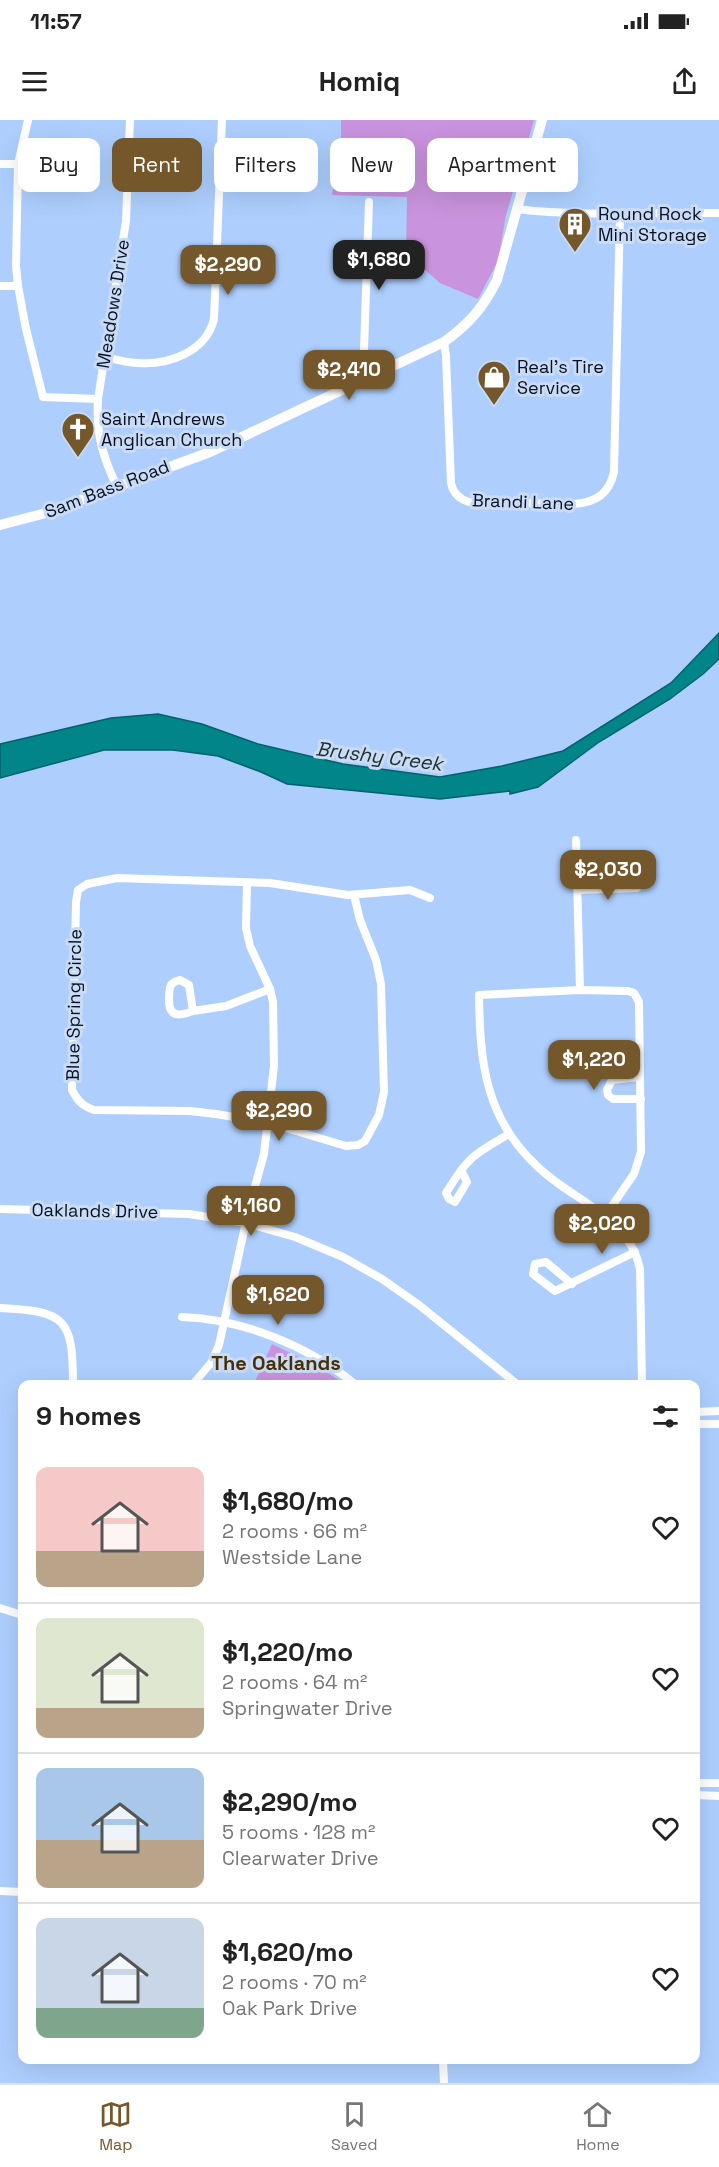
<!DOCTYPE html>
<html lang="en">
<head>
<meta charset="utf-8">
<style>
	:root { --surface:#fff; --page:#f6f6f6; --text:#222; --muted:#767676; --line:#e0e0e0; --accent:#74582b }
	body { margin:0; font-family:"Space Grotesk",sans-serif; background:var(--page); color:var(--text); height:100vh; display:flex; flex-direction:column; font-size:22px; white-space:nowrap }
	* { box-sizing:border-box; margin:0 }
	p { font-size:20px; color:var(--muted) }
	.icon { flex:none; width:33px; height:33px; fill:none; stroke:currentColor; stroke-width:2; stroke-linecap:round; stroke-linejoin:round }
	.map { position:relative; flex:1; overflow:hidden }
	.details { position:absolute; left:18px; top:1260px; width:682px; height:684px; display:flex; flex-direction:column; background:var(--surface); border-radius:12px; box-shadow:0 6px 24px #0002 }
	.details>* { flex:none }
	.banner { position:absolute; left:18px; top:18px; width:684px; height:54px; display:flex; gap:12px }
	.price { position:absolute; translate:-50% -51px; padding:0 14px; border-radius:12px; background:var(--accent); color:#fff; font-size:20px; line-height:39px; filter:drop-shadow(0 2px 3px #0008) }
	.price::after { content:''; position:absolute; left:50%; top:36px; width:18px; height:14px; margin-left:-9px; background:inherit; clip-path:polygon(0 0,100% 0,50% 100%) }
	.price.on { background:#222; color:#fff }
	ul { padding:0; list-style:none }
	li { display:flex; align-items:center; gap:18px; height:150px; padding:0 18px }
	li+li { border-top:2px solid var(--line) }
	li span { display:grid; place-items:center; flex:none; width:168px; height:120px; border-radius:12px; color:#555 }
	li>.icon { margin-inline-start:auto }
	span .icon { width:72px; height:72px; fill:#fffc; stroke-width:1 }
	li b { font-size:26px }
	h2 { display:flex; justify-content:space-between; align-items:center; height:72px; padding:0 18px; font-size:26px }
	.chip { padding:0 21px; border-radius:12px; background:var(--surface); box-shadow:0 6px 24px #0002; font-size:21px; line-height:54px }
	.chip.on { background:var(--accent); color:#fff }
	.status { display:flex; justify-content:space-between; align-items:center; height:42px; padding:0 30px; background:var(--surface); direction:ltr }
	.status svg { height:16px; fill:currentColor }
	header { display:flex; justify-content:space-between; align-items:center; height:78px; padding:0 18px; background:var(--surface); font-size:27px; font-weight:800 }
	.tabs { display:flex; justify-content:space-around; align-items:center; height:84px; border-top:2px solid var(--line); background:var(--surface); font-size:16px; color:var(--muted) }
	.tabs a { display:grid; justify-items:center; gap:3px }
	.tabs .on { color:var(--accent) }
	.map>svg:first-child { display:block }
	.green { fill:#c993dd }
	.water { fill:#018588; stroke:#02626a; stroke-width:1.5 }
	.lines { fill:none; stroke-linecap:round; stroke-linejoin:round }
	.street { stroke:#fff; stroke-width:8 }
	.secondary { stroke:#fff; stroke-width:10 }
	.labels { text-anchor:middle; stroke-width:6; stroke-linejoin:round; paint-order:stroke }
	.poi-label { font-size:18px; fill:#031025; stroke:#cadbf3; text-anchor:start }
	.street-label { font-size:18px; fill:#031025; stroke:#cadbf3 }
	.water-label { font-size:20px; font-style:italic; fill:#1a3132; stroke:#cadbf3 }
	.neighbourhood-label { font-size:20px; font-weight:bold; fill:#45300a; stroke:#cadbf3 }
</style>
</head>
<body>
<div class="status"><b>11:57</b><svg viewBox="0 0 49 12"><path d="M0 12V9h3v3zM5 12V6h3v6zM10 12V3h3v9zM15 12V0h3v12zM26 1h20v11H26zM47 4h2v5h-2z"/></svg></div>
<header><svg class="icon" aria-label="menu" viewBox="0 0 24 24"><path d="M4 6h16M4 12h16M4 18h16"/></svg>Homiq<svg class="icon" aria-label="share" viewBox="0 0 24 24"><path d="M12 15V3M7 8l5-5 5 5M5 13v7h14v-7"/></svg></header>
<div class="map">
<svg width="719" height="1963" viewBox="0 0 719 1963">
	<rect width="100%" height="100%" fill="#aecffe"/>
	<!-- green -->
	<g class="green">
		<path d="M341,0H534L506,95L498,141L478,179L440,163L406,133L407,77L332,75L341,19Z"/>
		<path d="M272,1224L317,1246L345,1264H254Z"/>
	</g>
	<!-- water -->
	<path class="water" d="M719,513V539L703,554L670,579L599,622L538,667L510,674V671L440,679L287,664L261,652L218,636L173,630H104L0,658V624L111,598L158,594L202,604L258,624L343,644L440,657L502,646L563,631L671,563Z"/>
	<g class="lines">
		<!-- street -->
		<g class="street">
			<path d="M28,0L18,44L16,146L18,166L26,209L43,277L98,279"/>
			<path d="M0,44H18"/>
			<path d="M516,89C583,97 652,92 719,93"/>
			<path d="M0,166H18"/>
			<path d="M444,222L446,236L451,363C453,373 459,379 469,382L575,384C596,382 609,374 614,352L620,93"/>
			<path d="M105,237C115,239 127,243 138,243C169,245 206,232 214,199L222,0"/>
			<path d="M363,259L369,82"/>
			<path d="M116,365C102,334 96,314 98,279L126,101L130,0"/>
			<path d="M576,720L580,870"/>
			<path d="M578,770L637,768"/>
			<path d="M354,775L360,800L376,840L381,864L384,972L379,995L365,1021L358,1025L346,1026L269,1003L216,994L190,991L94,990C82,986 78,981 72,970L76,782L78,770L87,764L117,758L270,763L348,775L410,770L430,778"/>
			<path d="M193,891C180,896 169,898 169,880C169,875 169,869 171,865C174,861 176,861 180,860L189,865L193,891L226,886L270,869"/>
			<path d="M640,957L612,960L607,970L608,975L613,979H641"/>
			<path d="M461,1050L467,1062L455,1082L449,1079L446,1073C453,1062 460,1050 469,1041C479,1030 496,1022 509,1014"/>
			<path d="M0,1089L189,1094L246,1103L295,1117L343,1137L382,1159L419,1185L517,1264"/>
			<path d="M605,1096L634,1054L641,1032L639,882L634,873L628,871L580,870L479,875C480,943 485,999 539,1048C575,1082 629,1096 640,1149L642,1264"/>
			<path d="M572,1164L546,1142L535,1144L533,1154L555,1171L635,1132"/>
			<path d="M0,1188C66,1191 73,1199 73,1264"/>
			<path d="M182,1197C243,1199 308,1226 355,1264"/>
			<path d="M193,1264L211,1243L219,1225L249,1088L264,1034L274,946L273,882L270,869L250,826L246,808L247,763"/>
			<path d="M696,1292L719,1291"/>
			<path d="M696,1304H719"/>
			<path d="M0,1488L22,1495"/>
			<path d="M696,1663H719"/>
			<path d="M696,1675L719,1676"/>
			<path d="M0,1771L22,1772"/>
			<path d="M443,1940L444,1963"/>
		</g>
		<!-- secondary -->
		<path class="secondary" d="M0,405L46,393L210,332L444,222C469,204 483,188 497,160L542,0"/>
	</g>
	<!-- icons -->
	<defs>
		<symbol id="building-pin" viewBox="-11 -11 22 30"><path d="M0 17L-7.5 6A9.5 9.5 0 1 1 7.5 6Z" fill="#74582b" stroke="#cadbf3"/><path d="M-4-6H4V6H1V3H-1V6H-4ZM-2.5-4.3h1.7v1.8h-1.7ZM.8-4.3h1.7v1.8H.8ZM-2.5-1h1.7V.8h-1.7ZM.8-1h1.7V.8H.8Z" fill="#fff"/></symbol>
		<symbol id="shop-pin" viewBox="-11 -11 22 30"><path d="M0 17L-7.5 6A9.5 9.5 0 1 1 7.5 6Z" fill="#74582b" stroke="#cadbf3"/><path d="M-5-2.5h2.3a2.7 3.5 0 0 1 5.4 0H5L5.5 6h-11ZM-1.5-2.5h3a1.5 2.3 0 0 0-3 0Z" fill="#fff"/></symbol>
		<symbol id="church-pin" viewBox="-11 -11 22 30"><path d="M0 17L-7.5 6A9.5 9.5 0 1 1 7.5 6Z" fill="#74582b" stroke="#cadbf3"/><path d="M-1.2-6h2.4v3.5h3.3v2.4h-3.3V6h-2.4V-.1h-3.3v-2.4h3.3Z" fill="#fff"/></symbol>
	</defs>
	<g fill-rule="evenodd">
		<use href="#building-pin" x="556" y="85" width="38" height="52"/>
		<use href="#shop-pin" x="475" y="238" width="38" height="52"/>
		<use href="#church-pin" x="59" y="290" width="38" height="52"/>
	</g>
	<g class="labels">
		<!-- poi labels -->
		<g class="poi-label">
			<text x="598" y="100">Round Rock<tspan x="598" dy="21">Mini Storage</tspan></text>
			<text x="517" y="253">Real’s Tire<tspan x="517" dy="21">Service</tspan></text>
			<text x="101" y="305">Saint Andrews<tspan x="101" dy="21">Anglican Church</tspan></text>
		</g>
		<!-- street labels -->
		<g class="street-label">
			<text transform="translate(113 184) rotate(-81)" y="6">Meadows Drive</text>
			<text transform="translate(107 369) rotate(-21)" y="6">Sam Bass Road</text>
			<text transform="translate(523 382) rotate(2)" y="6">Brandi Lane</text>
			<text transform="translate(74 885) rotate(-89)" y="6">Blue Spring Circle</text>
			<text transform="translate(95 1091) rotate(1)" y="6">Oaklands Drive</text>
		</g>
		<!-- water labels -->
		<g class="water-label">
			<text transform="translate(379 636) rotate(7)" y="7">Brushy Creek</text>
		</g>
		<!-- neighbourhood labels -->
		<g class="neighbourhood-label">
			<text x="276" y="1250">The Oaklands</text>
		</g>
	</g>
</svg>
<b class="price on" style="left:379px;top:171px">$1,680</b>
<b class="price" style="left:228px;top:176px">$2,290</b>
<b class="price" style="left:349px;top:281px">$2,410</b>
<b class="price" style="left:608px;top:781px">$2,030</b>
<b class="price" style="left:594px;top:971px">$1,220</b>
<b class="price" style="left:279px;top:1022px">$2,290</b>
<b class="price" style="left:251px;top:1117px">$1,160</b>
<b class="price" style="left:602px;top:1135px">$2,020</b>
<b class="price" style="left:278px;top:1206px">$1,620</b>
<div class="banner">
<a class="chip">Buy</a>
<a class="chip on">Rent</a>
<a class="chip">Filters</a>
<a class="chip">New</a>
<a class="chip">Apartment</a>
</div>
<section class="details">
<h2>9 homes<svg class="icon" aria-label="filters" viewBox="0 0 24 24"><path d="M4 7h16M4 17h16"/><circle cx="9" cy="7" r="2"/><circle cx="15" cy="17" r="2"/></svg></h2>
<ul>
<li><span style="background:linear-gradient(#f6c9c9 70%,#b9a48a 0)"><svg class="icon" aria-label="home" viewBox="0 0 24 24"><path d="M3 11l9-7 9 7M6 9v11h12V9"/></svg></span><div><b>$1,680/mo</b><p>2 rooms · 66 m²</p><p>Westside Lane</p></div><svg class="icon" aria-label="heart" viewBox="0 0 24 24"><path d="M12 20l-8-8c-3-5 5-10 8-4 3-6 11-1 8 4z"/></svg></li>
<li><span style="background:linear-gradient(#dfe7d0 75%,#b9a48a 0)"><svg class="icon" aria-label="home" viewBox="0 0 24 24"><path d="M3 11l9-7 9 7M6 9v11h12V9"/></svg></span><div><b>$1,220/mo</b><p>2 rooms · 64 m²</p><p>Springwater Drive</p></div><svg class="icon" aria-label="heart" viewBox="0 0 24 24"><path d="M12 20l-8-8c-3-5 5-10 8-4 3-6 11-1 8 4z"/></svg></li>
<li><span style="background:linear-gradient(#a9c7e8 60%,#b9a48a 0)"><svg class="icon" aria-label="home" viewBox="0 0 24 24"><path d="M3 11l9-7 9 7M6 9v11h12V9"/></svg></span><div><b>$2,290/mo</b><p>5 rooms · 128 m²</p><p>Clearwater Drive</p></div><svg class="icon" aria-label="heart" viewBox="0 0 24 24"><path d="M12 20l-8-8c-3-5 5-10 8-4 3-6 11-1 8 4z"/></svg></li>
<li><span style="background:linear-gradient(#c9d6e8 75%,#7fa58c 0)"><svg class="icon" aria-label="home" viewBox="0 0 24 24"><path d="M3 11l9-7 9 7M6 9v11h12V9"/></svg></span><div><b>$1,620/mo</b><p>2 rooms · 70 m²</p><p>Oak Park Drive</p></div><svg class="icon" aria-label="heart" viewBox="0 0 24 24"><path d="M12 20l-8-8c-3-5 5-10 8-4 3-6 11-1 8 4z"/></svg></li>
</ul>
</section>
</div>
<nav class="tabs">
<a class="on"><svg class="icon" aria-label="map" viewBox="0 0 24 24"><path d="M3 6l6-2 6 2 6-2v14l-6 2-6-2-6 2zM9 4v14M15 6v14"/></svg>Map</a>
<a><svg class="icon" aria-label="saved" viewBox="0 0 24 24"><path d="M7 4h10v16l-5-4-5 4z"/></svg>Saved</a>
<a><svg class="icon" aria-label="home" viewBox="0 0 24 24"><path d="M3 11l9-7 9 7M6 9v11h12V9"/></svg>Home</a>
</nav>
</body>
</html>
